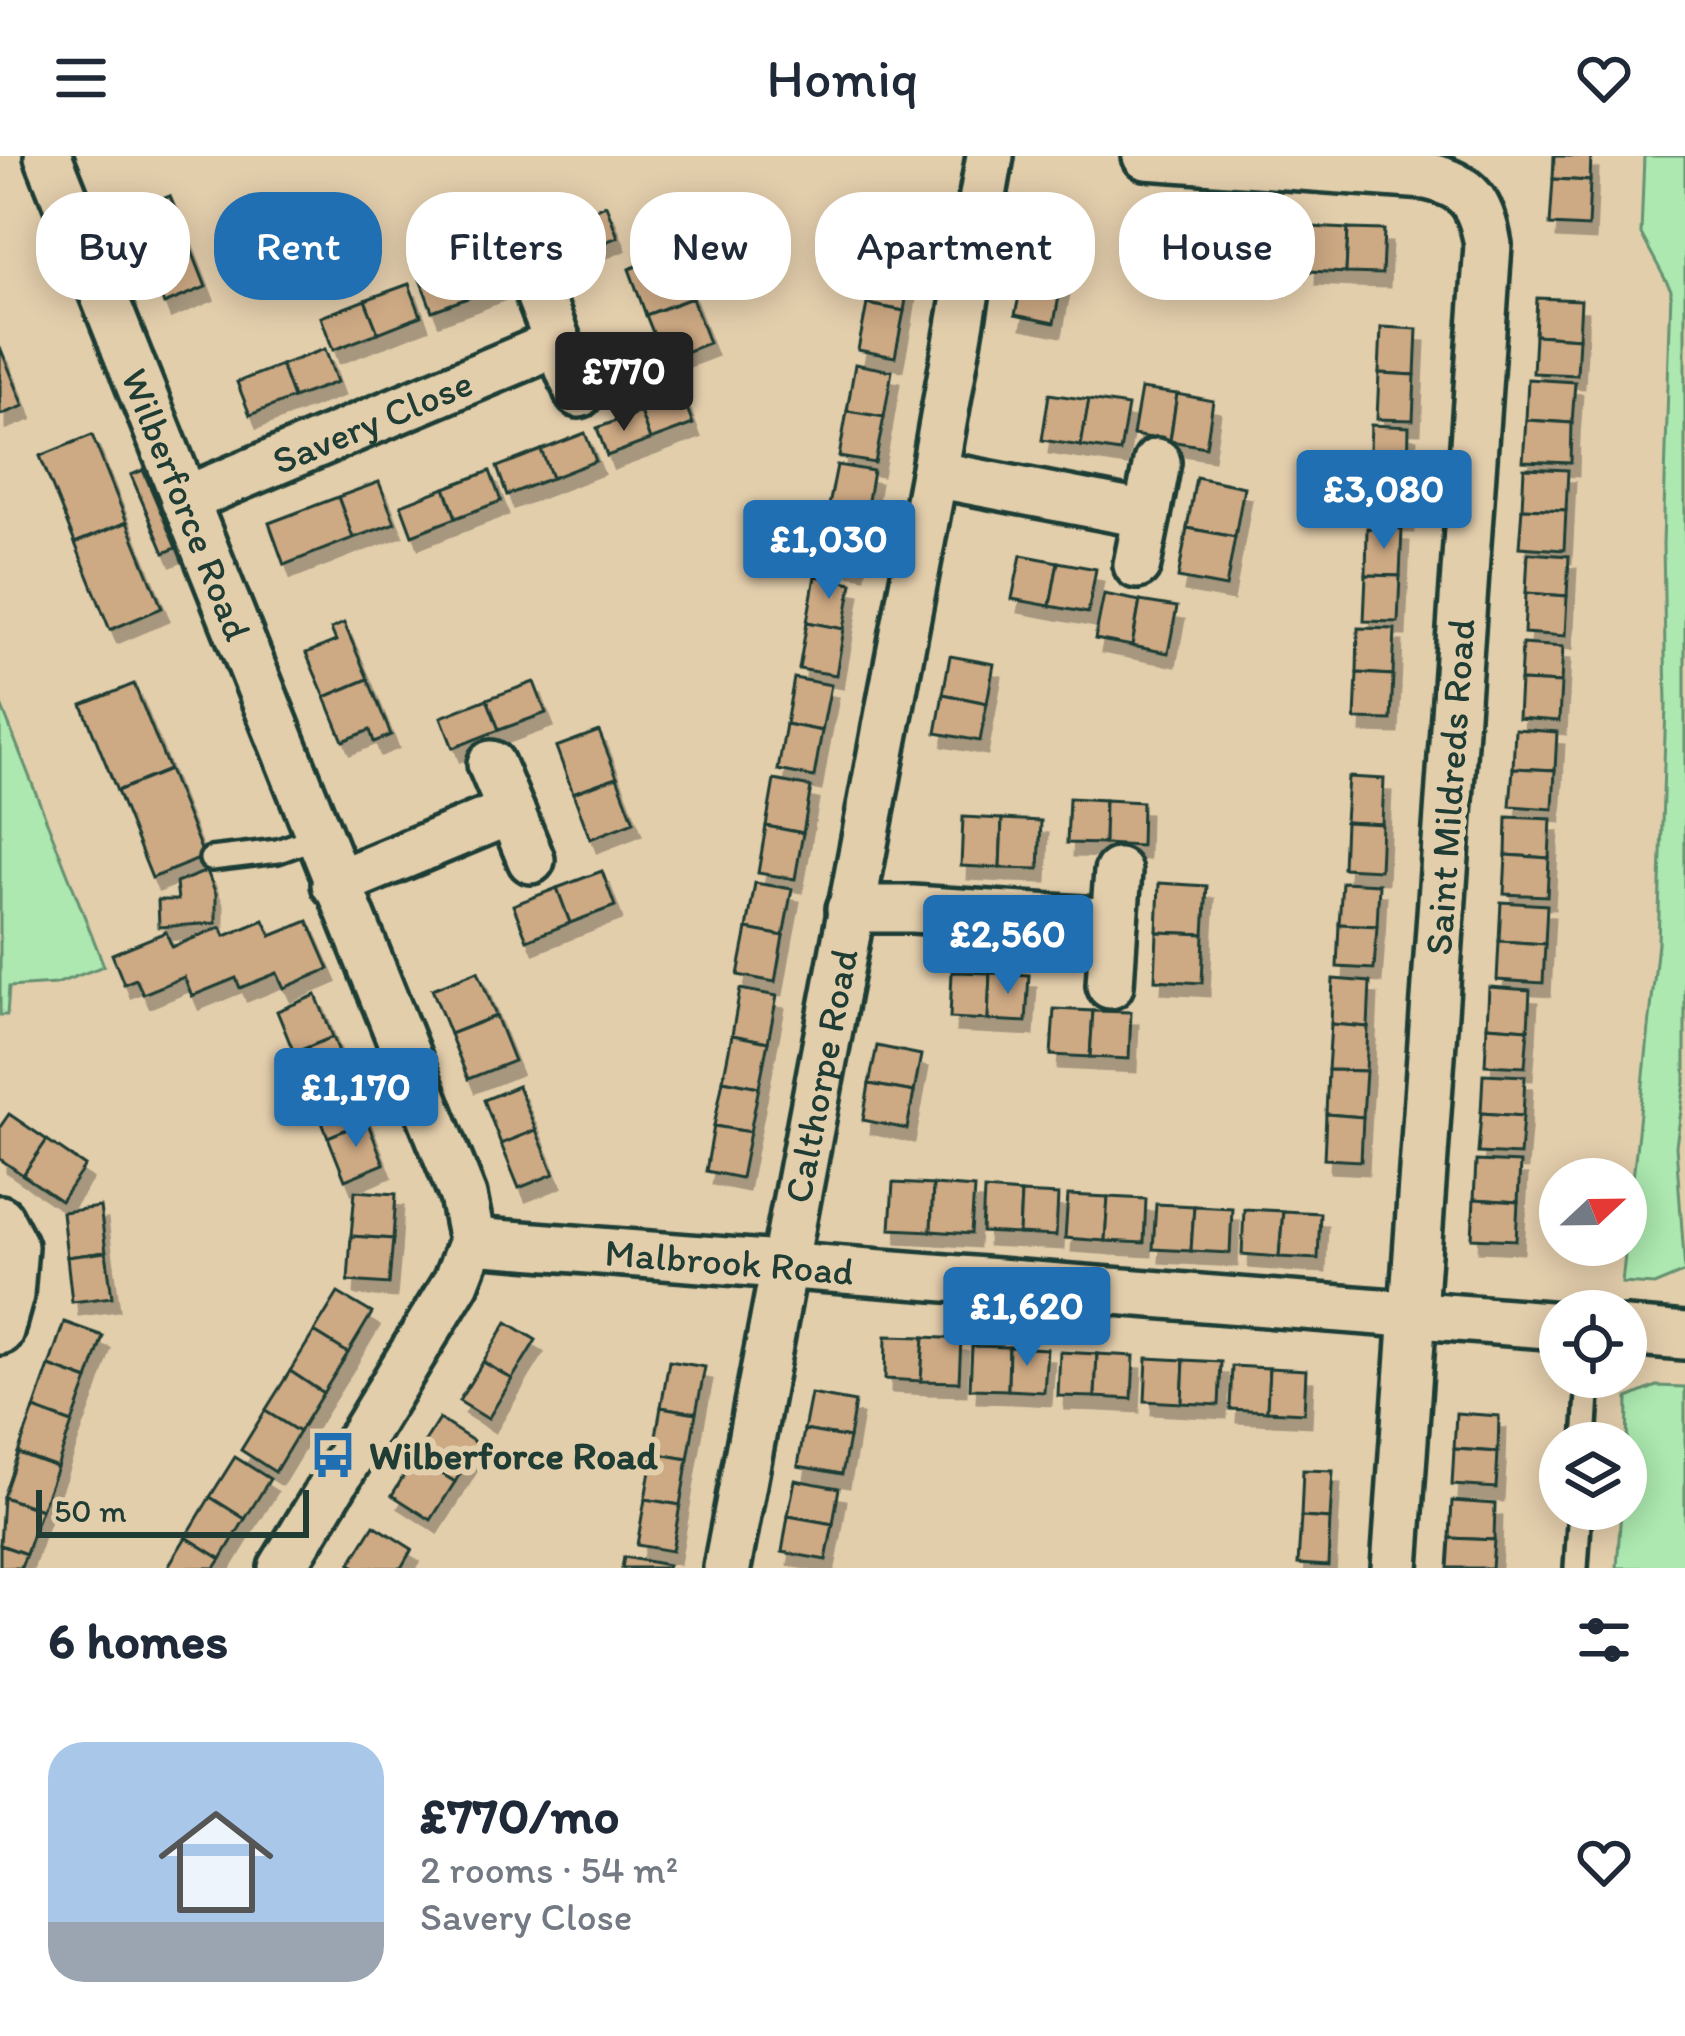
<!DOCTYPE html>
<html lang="en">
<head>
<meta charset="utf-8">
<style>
	:root { --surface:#fff; --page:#f2f2f3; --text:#1f2937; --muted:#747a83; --line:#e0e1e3; --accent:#1f6fb2 }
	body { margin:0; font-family:Itim,sans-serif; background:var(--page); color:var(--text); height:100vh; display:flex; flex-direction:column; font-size:45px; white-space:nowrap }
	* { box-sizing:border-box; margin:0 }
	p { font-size:39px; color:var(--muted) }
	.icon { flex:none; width:66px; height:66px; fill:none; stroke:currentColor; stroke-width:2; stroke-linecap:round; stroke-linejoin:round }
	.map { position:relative; height:1412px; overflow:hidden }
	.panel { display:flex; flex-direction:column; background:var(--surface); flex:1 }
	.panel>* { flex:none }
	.guide { position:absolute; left:36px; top:36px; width:1614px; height:108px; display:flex; gap:24px }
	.needle { width:78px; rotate:68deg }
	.fabs { position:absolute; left:1539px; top:1002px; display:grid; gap:24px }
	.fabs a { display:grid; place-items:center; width:108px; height:108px; border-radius:50%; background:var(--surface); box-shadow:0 6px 30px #0003; font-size:60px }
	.scale { position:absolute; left:36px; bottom:30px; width:273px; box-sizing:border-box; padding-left:12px; border:6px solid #1f3d34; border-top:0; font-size:33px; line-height:42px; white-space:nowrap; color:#1f3d34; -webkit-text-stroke:9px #e3ceac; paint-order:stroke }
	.price { position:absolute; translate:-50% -102px; padding:0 27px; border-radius:12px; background:var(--accent); color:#fff; font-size:39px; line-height:78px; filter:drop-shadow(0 3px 6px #0008) }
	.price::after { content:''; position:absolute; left:50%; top:72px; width:36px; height:27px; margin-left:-18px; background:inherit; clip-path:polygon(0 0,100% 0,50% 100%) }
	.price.selected { background:#222; color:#fff }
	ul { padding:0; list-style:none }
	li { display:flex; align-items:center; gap:36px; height:300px; padding:0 48px }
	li+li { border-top:3px solid var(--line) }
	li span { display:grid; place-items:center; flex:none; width:336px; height:240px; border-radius:36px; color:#555 }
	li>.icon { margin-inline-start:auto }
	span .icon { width:144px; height:144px; fill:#fffc; stroke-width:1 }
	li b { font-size:51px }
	h2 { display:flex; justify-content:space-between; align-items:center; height:144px; padding:0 48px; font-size:51px }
	.tag { padding:0 42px; border-radius:48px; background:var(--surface); box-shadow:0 6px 30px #0003; font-size:42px; line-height:108px }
	.tag.selected { background:var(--accent); color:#fff }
	header { display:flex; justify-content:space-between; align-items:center; height:156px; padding:0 48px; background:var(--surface); font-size:54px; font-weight:600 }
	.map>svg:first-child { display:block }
	.green { fill:#ace8af; stroke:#669272; stroke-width:3 }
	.building { fill:#cda984; stroke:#1f3d34; stroke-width:3; filter:url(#shadow) }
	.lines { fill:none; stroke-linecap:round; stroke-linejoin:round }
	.lane-casing { stroke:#1f3d34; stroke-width:30 }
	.street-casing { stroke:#1f3d34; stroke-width:54 }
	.lane { stroke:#e3ceac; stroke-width:21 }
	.street { stroke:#e3ceac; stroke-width:45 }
	.labels { text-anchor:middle; stroke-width:12; stroke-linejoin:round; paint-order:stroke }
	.street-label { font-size:39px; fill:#1f3d34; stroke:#e3ceac }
	.poi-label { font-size:39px; font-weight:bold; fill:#1f3d34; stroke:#e3ceac; text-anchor:start }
</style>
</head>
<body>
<header><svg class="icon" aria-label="menu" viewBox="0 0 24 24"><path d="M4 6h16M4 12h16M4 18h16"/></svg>Homiq<svg class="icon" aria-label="heart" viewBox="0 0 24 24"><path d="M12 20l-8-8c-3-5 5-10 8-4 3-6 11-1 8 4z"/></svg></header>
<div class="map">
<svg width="1685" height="1412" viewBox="0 0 1685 1412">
	<defs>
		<filter id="shadow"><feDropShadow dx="7" dy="13" stdDeviation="0" flood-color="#0004"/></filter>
	</defs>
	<rect width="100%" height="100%" fill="#e3ceac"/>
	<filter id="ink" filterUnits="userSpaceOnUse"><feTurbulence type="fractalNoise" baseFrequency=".00833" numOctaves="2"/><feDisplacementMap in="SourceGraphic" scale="24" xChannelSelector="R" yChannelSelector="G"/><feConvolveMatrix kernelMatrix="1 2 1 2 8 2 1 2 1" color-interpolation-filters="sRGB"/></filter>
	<g filter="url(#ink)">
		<!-- green -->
		<g class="green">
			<path d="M1644,0H1685V927L1676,990L1685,1116L1654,1129L1622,1127L1658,787L1666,549L1663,388L1671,134L1641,78Z"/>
			<path d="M0,546L104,810L56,828L9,831L7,859H0Z"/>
			<path d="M1656,1230L1685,1231V1412H1617L1621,1353H1626L1628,1242Z"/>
		</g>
		<!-- building -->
		<g class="building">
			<path d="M1554,0H1591L1590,25L1553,23Z"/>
			<path d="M1553,23L1590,25L1588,71L1550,69Z"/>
			<path d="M170,40L188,85L146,102L128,56Z"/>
			<path d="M606,49L618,81L575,98L562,65Z"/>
			<path d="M1136,58L1174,60L1172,104L1135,102Z"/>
			<path d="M1174,60L1212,61L1210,105L1172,104Z"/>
			<path d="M1224,63L1261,64L1259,110L1222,108Z"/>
			<path d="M1261,64L1298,66L1297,111L1259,110Z"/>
			<path d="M562,65L575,98L530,114L518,82Z"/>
			<path d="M1311,71L1348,73L1346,117L1309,115Z"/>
			<path d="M1348,73L1384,74L1382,118L1346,117Z"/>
			<path d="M1030,84L1069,93L1061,130L1023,122Z"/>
			<path d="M188,85L206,131L164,148L146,102Z"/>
			<path d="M507,90L520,122L476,139L464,106Z"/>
			<path d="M675,96L692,142L646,159L629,113Z"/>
			<path d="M875,102L912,108L904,155L867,148Z"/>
			<path d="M464,106L476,139L432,155L420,123Z"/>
			<path d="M1023,122L1061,130L1054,167L1015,159Z"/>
			<path d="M409,128L421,160L378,177L365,144Z"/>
			<path d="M692,142L709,187L664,204L646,159Z"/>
			<path d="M1537,142L1581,144L1579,182L1535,179Z"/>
			<path d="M365,144L378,177L333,194L321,161Z"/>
			<path d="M867,148L904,155L895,201L858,194Z"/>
			<path d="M1381,171L1417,173L1415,219L1379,217Z"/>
			<path d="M1535,179L1579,182L1577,219L1533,217Z"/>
			<path d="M0,191L24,250L0,259Z"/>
			<path d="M325,193L337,226L293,242L281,209Z"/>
			<path d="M855,208L892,215L884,261L847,255Z"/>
			<path d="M281,209L293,242L250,259L237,226Z"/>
			<path d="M1379,217L1415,219L1413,264L1377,263Z"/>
			<path d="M1528,223L1575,226L1572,267L1526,264Z"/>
			<path d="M1141,233L1177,238L1170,285L1133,279Z"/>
			<path d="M1049,238L1089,244L1081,290L1042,284Z"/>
			<path d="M1177,238L1213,245L1206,291L1170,285Z"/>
			<path d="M682,239L693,268L650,284L640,256Z"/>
			<path d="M1089,244L1128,250L1120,296L1081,290Z"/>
			<path d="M847,255L884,261L875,307L839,301Z"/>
			<path d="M640,256L650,284L607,300L597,272Z"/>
			<path d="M1526,264L1572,267L1571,307L1523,305Z"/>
			<path d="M1371,269L1409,271L1408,317L1369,315Z"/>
			<path d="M585,277L596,305L552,322L541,294Z"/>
			<path d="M92,279L127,366L75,387L40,300Z"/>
			<path d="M541,294L552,322L507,339L497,311Z"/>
			<path d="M837,309L873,315L865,362L828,355Z"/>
			<path d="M1524,312L1568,314L1566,354L1522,352Z"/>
			<path d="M143,314L176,392L164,397L131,319Z"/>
			<path d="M490,315L501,345L456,362L445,332Z"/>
			<path d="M1369,315L1408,317L1406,363L1367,362Z"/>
			<path d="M1196,321L1244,331L1235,381L1187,372Z"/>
			<path d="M379,326L395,367L353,382L338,341Z"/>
			<path d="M445,332L456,362L412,379L401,349Z"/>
			<path d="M338,341L353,382L284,409L269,367Z"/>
			<path d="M1522,352L1566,354L1564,394L1519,391Z"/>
			<path d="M828,355L865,362L857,408L820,401Z"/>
			<path d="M127,366L162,452L110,474L75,387Z"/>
			<path d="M1187,372L1235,381L1226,431L1178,422Z"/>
			<path d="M1367,372L1402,373L1400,420L1366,419Z"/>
			<path d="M1528,397L1569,400L1567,440L1526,437Z"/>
			<path d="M1021,399L1058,406L1050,450L1012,443Z"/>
			<path d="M1058,406L1096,413L1088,457L1050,450Z"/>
			<path d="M1366,419L1400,420L1398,466L1364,465Z"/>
			<path d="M815,420L852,427L844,473L807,466Z"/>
			<path d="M1526,437L1567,440L1565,480L1524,477Z"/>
			<path d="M1104,438L1140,445L1132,490L1095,483Z"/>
			<path d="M1140,445L1177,451L1168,497L1132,490Z"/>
			<path d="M807,466L844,473L836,519L799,513Z"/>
			<path d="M344,467L368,523L325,541L306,497L336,485L331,473Z"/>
			<path d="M1358,472L1395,473L1393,519L1357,517Z"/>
			<path d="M1522,488L1563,491L1561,527L1520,525Z"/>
			<path d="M950,500L994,508L987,547L943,538Z"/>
			<path d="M1357,517L1393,519L1391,564L1355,563Z"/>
			<path d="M794,522L831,529L822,575L786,568Z"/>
			<path d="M368,523L391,579L374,586L370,574L343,585L325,541Z"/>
			<path d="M1520,525L1561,527L1559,565L1518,562Z"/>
			<path d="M534,526L546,557L499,574L487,543Z"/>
			<path d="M134,528L169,614L117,635L82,549Z"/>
			<path d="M943,538L987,547L980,585L936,577Z"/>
			<path d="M487,543L499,574L453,592L441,561Z"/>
			<path d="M786,568L822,575L814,621L778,614Z"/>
			<path d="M1515,573L1557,576L1555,614L1513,612Z"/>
			<path d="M599,575L617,621L573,637L556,591Z"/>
			<path d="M1513,612L1555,614L1553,653L1510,650Z"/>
			<path d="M169,614L204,701L152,722L117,635Z"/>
			<path d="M617,621L634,666L590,683L573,637Z"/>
			<path d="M1348,621L1384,623L1382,668L1345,666Z"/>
			<path d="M774,624L811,631L803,677L766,670Z"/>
			<path d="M1069,642L1105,644L1104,688L1067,687Z"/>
			<path d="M1105,644L1142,646L1141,690L1104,688Z"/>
			<path d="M963,661L1002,663L1000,712L961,710Z"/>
			<path d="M1507,661L1551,663L1549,702L1506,699Z"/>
			<path d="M1002,663L1041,665L1039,713L1000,712Z"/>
			<path d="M1345,666L1382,668L1380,714L1343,712Z"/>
			<path d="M766,670L803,677L795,723L758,717Z"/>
			<path d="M1506,699L1549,702L1547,740L1504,738Z"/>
			<path d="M207,715L216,738V767L159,771L158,744H178L176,727Z"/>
			<path d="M602,715L615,750L570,767L557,732Z"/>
			<path d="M1342,726L1379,728L1377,770L1339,768Z"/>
			<path d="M755,727L792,733L783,780L747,773Z"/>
			<path d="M1159,727L1207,730L1204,778L1157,776Z"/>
			<path d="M557,732L570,767L527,784L513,749Z"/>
			<path d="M1501,746L1547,749L1545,788L1499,785Z"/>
			<path d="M264,764L271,780L308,765L329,813L284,832L277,817L240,832L236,822L192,840L184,821L143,838L136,823L124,828L112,798L166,776L172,791L221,771L225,780Z"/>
			<path d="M1339,768L1377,770L1374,813L1337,811Z"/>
			<path d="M747,773L783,780L775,826L738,819Z"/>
			<path d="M1157,776L1204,778L1202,827L1155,824Z"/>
			<path d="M1499,785L1545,788L1543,827L1497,824Z"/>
			<path d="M478,815L496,860L450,878L432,833Z"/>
			<path d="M952,816L990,817L988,864L950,862Z"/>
			<path d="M990,817L1029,819L1026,866L988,864Z"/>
			<path d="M1333,823L1370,826L1368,871L1331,868Z"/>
			<path d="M1489,831L1530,834L1528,873L1487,870Z"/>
			<path d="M740,833L777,840L768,886L732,879Z"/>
			<path d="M316,839L333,881L294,897L277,855Z"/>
			<path d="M1054,853L1093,855L1090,901L1051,899Z"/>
			<path d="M1093,855L1131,856L1129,903L1090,901Z"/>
			<path d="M496,860L514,905L468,923L450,878Z"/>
			<path d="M1331,868L1368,871L1366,915L1328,914Z"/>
			<path d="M1487,870L1528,873L1525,911L1485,909Z"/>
			<path d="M732,879L768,886L759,931L723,924Z"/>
			<path d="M333,881L350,923L311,939L294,897Z"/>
			<path d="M877,890L921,899L914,936L869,928Z"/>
			<path d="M1328,914L1366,915L1363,961L1326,958Z"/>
			<path d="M1483,918L1525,920L1523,960L1481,957Z"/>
			<path d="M350,923L367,965L328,981L311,939Z"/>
			<path d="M723,924L759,931L750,976L714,970Z"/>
			<path d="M869,928L914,936L907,973L863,964Z"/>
			<path d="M518,930L536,974L501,988L484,944Z"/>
			<path d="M1481,957L1523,960L1520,999L1478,997Z"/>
			<path d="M9,958L47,984L23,1019L0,1003V971Z"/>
			<path d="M1326,958L1363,961L1361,1005L1324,1003Z"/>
			<path d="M367,965L384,1008L345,1024L328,981Z"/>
			<path d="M714,970L750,976L741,1022L706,1015Z"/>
			<path d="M536,974L554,1018L519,1032L501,988Z"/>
			<path d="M47,984L85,1010L61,1045L23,1019Z"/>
			<path d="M1476,1005L1520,1007L1518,1046L1474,1043Z"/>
			<path d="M893,1027L933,1029L931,1075L890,1073Z"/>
			<path d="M933,1029L974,1032L971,1078L931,1075Z"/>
			<path d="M984,1034L1021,1037L1019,1078L982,1076Z"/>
			<path d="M355,1035L396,1038L393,1083L351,1080Z"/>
			<path d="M1021,1037L1058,1039L1056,1080L1019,1078Z"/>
			<path d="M1068,1039L1108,1041L1105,1085L1065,1082Z"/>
			<path d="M1108,1041L1146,1043L1144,1087L1105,1085Z"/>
			<path d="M1474,1043L1518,1046L1516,1084L1472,1082Z"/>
			<path d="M1156,1048L1194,1050L1191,1095L1153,1093Z"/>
			<path d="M1194,1050L1232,1052L1230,1097L1191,1095Z"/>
			<path d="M100,1051L106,1096L67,1101L62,1056Z"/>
			<path d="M1244,1053L1283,1055L1279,1101L1242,1098Z"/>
			<path d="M1283,1055L1320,1057L1318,1103L1279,1101Z"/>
			<path d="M351,1080L393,1083L389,1128L348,1125Z"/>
			<path d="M106,1096L112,1141L72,1146L67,1101Z"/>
			<path d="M338,1137L372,1157L348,1197L314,1176Z"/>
			<path d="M64,1166L103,1180L88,1224L49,1210Z"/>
			<path d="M507,1166L536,1184L512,1223L483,1206Z"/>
			<path d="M314,1176L348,1197L323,1237L290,1215Z"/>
			<path d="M886,1180L924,1181L921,1225L885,1223Z"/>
			<path d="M924,1181L961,1183L959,1226L921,1225Z"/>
			<path d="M972,1190L1009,1191L1008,1234L970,1233Z"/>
			<path d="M1009,1191L1047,1193L1044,1236L1008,1234Z"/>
			<path d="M1060,1196L1097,1198L1095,1241L1058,1240Z"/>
			<path d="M1097,1198L1134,1200L1132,1243L1095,1241Z"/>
			<path d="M1147,1202L1184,1204L1182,1247L1145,1245Z"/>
			<path d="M1184,1204L1221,1206L1219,1249L1182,1247Z"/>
			<path d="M669,1205L705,1211L696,1257L661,1251Z"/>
			<path d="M483,1206L512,1223L488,1263L459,1245Z"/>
			<path d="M49,1210L88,1224L72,1267L34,1253Z"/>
			<path d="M1232,1210L1269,1212L1267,1255L1230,1253Z"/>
			<path d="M1269,1212L1306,1214L1304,1257L1267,1255Z"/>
			<path d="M290,1215L323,1237L299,1276L265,1255Z"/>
			<path d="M811,1238L855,1246L849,1282L804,1274Z"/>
			<path d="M661,1251L696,1257L688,1303L653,1297Z"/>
			<path d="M34,1253L72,1267L57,1311L18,1297Z"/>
			<path d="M265,1255L299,1276L275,1316L241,1294Z"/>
			<path d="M1456,1257L1499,1260L1498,1296L1454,1293Z"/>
			<path d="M439,1263L478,1288L455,1326L415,1301Z"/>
			<path d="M804,1274L849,1282L842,1318L798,1310Z"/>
			<path d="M1454,1293L1498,1296L1496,1332L1452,1329Z"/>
			<path d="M18,1297L57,1311L41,1354L3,1341Z"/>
			<path d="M653,1297L688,1303L680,1349L645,1343Z"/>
			<path d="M235,1301L270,1323L245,1363L210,1341Z"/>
			<path d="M415,1301L455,1326L431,1364L392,1339Z"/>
			<path d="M1303,1314L1333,1315L1330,1363L1301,1361Z"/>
			<path d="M795,1324L839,1332L833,1368L788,1360Z"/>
			<path d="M3,1341L41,1354L26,1398L0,1389Z"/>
			<path d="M210,1341L245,1363L221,1403L186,1381Z"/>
			<path d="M645,1343L680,1349L672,1395L637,1389Z"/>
			<path d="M1452,1345L1495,1348L1494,1384L1450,1382Z"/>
			<path d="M788,1360L833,1368L826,1404L782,1396Z"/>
			<path d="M1301,1361L1330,1363L1328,1410L1298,1408Z"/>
			<path d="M374,1369L412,1393L401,1412H358L350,1408Z"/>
			<path d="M186,1381L221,1403L215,1412H167Z"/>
			<path d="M1450,1382L1494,1384L1492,1412H1448Z"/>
			<path d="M0,1389L26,1398L21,1412H0Z"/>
			<path d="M624,1401L668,1409L667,1412H622Z"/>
		</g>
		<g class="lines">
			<defs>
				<g id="lane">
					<path d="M211,703L278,695L317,681"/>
					<path d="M1585,1287L1589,1221"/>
					<path d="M1576,1412L1580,1353"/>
				</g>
				<g id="street">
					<path id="s1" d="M48,0L463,1040L472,1085L456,1126L282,1412"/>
					<path d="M1146,0L1426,20C1469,29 1481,47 1488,89L1395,1412"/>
					<path d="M540,141L558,187"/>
					<path d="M934,318L1147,359L1157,306"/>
					<path id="s2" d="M184,344L558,187L579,238"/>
					<path d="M1137,409L1147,359"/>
					<path d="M491,608L511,655"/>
					<path d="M335,728L511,655L531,704"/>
					<path d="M850,753H912L1114,766L1110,829"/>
					<path d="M1114,766L1118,716"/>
					<path d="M0,1063L14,1090L10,1139L0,1175"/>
					<path id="s3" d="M472,1085L1560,1170"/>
					<path d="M1626,1175L1685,1180"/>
					<path id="s4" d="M727,1412L934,318L990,0"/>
				</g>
			</defs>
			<!-- lane casing -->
			<use href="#lane" class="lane-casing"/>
			<!-- street casing -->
			<use href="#street" class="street-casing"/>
			<!-- lane -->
			<use href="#lane" class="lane"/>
			<!-- street -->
			<use href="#street" class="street"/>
		</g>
	</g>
	<!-- icons -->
	<defs>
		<symbol id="bus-bare" viewBox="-9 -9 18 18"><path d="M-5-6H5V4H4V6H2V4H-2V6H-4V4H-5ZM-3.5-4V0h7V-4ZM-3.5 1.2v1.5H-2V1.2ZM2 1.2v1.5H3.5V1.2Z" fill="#1f6fb2" stroke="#e3ceac" stroke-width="2.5" paint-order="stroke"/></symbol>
	</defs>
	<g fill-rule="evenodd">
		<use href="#bus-bare" x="300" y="1266" width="66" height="66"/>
	</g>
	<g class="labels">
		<!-- street labels -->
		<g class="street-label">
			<text dy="14" stroke="none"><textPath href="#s2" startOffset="204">Savery Close</textPath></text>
			<text dy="14" stroke="none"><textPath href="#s1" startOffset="375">Wilberforce Road</textPath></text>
			<text transform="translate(1449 631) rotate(-86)" y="14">Saint Mildreds Road</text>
			<text dy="14" stroke="none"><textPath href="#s4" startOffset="501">Calthorpe Road</textPath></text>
			<text dy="14" stroke="none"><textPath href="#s3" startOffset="258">Malbrook Road</textPath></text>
		</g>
		<!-- poi labels -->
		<g class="poi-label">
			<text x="369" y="1313">Wilberforce Road</text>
		</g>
	</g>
</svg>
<div class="fabs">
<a><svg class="needle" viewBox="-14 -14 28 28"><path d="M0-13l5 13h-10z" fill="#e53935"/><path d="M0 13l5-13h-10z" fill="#747a83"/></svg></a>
<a><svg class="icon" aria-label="locate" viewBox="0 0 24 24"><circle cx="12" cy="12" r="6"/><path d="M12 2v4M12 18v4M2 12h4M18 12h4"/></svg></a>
<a><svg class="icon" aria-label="layers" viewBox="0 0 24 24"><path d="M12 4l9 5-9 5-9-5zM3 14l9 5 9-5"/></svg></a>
</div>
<div class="scale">50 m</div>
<b class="price selected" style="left:624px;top:278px">£770</b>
<b class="price" style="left:1384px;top:396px">£3,080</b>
<b class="price" style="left:829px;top:446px">£1,030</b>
<b class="price" style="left:1008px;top:841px">£2,560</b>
<b class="price" style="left:356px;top:994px">£1,170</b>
<b class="price" style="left:1027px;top:1213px">£1,620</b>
<div class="guide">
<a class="tag">Buy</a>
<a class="tag selected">Rent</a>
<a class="tag">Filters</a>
<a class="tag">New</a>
<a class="tag">Apartment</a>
<a class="tag">House</a>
</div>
</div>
<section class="panel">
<h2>6 homes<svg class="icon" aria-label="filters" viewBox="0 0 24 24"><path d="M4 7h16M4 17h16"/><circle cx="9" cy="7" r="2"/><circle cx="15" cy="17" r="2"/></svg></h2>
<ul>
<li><span style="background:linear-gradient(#a9c7e8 75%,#9aa5b1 0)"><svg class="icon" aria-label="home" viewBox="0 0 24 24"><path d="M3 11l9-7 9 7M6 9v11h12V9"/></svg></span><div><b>£770/mo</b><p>2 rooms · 54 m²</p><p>Savery Close</p></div><svg class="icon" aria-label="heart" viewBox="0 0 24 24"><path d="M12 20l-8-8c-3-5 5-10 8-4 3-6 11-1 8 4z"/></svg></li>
</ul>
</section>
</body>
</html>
